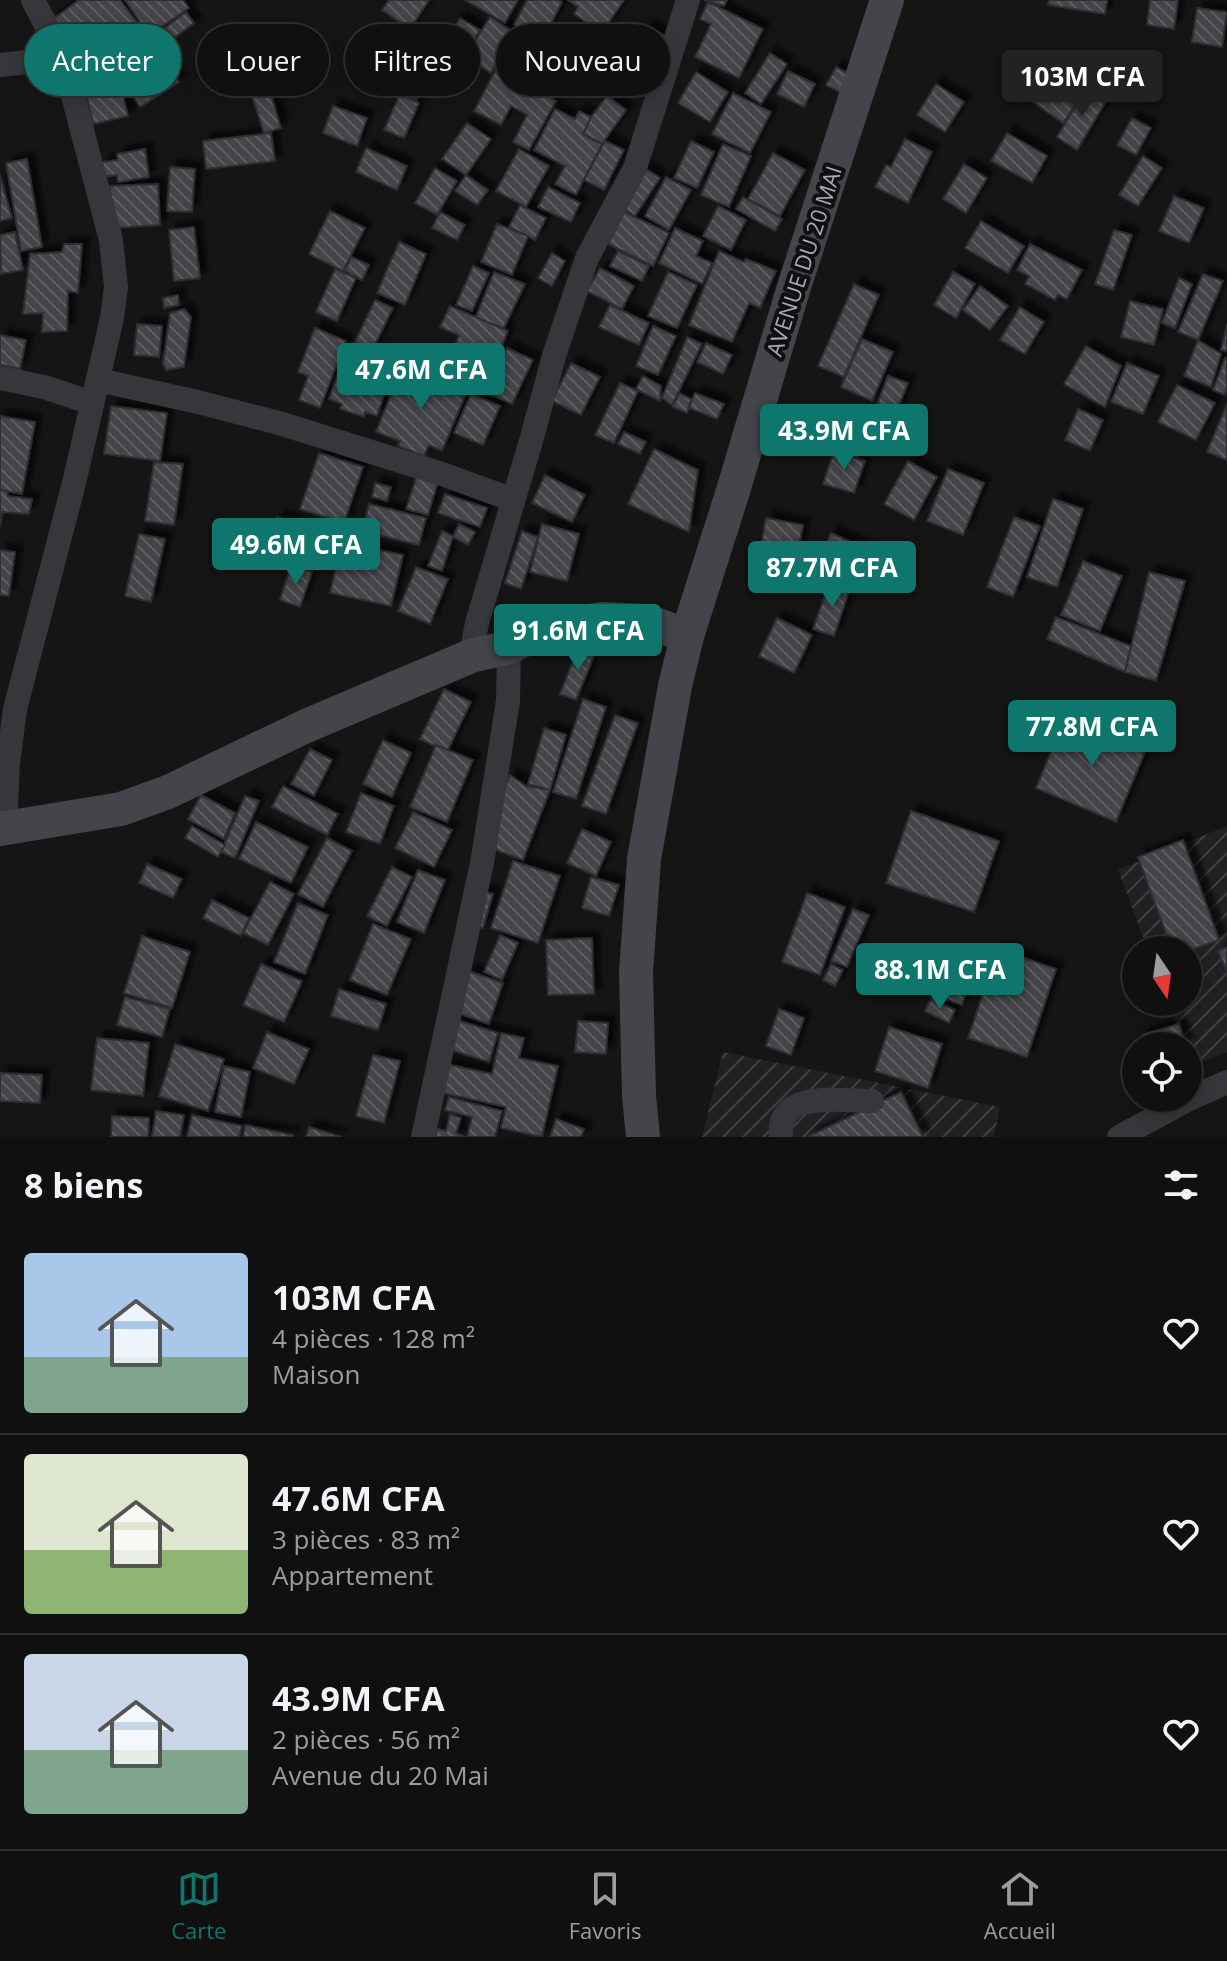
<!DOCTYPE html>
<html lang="fr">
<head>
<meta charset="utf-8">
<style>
	:root { --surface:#101010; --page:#1e1e1e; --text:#f1f3f6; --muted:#9c9d9f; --line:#303030; --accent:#0f766e }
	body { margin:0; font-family:"Open Sans",sans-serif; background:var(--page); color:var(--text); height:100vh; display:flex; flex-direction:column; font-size:30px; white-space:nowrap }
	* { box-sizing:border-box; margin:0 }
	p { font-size:26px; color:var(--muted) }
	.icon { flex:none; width:44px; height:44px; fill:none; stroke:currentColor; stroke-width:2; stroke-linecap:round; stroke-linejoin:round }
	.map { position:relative; height:1137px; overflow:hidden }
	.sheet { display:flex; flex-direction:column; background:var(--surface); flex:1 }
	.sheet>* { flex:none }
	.top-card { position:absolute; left:24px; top:24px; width:800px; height:72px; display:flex; gap:16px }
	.needle { width:52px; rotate:167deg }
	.controls { position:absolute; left:1122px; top:936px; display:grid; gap:16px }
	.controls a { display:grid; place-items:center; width:80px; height:80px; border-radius:50%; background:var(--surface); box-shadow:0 4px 20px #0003,0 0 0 2px var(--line); font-size:40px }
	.price { position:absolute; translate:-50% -68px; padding:0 18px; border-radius:8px; background:var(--accent); color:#fff; font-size:26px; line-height:52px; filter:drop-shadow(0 2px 4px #0008) }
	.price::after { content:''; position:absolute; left:50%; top:48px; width:24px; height:18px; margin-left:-12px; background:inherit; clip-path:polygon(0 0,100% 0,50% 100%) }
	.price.active { background:#222; color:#fff }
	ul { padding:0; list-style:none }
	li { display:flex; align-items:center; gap:24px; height:200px; padding:0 24px }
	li+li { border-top:2px solid var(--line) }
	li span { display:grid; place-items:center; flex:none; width:224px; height:160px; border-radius:8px; color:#555 }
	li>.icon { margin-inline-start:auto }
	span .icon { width:96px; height:96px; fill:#fffc; stroke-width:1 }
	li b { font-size:34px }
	h2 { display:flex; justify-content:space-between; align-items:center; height:96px; padding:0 24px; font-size:34px }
	.pill { padding:0 28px; border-radius:36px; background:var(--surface); box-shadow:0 4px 20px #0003,0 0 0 2px var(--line); font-size:28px; line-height:72px }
	.pill.active { background:var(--accent); color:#fff }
	.dock { display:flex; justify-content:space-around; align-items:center; height:112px; border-top:2px solid var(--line); background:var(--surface); font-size:22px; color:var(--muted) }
	.dock a { display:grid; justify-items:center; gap:4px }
	.dock .active { color:var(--accent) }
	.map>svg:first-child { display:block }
	.industrial { fill:url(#industrial-furrows) }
	.building { fill:url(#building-back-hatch); stroke:#2f2f32; stroke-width:2; filter:url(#shadow) }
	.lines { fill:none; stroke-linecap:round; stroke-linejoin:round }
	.street { stroke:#36363b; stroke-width:24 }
	.secondary { stroke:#44454a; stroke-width:34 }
	.labels { text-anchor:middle; stroke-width:8; stroke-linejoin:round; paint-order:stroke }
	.street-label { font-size:22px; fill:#a8abb5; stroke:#101011 }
</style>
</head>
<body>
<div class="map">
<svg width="1227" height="1137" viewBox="0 0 1227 1137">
	<defs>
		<pattern id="industrial-furrows" width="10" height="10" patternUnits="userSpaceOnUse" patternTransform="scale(2)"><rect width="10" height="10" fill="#212123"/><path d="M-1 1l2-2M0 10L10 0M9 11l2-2" fill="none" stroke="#3e3f41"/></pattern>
		<pattern id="building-back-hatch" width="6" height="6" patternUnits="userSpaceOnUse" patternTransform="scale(2)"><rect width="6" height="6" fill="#444549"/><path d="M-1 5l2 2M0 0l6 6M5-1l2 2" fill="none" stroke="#5c5d61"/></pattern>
		<filter id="shadow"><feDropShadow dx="7" dy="-7" stdDeviation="2" flood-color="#0009"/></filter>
	</defs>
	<rect width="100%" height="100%" fill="#151516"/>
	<!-- industrial -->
	<g class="industrial">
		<path d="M1227,826V1052L1192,1066L1188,1055V1046H1184L1168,1002H1188V950H1148L1118,870Z"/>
		<path d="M723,1052L1000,1107L994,1137H702Z"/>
	</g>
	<!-- building -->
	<g class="building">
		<path d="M79,0H120L138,24L84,62L53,19Z"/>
		<path d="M125,0H183L189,8L149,35Z"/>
		<path d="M389,0H429L410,29L382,10Z"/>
		<path d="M465,0H518L505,23Z"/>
		<path d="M527,0H558L562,2L543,40L514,25Z"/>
		<path d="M568,0H624L602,33L574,14L578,7Z"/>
		<path d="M704,0H727L724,6Z"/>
		<path d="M1049,0H1107L1105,14L1048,5Z"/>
		<path d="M1150,0H1178L1174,29L1147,25Z"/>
		<path d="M708,2L763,29L739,78L695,57L711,24L700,19Z"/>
		<path d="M1197,8L1227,12L1222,47L1192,42Z"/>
		<path d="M186,12L194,23L162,47L154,36Z"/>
		<path d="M490,17L515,33L491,73L465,57Z"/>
		<path d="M460,18L480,30L462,60L442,48Z"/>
		<path d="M576,23L619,48L605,72L562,46Z"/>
		<path d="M648,26L667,37L643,76L624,64Z"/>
		<path d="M141,29L150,42L80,89L71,76Z"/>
		<path d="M524,31L558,52L535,90L501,69Z"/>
		<path d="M414,43L441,59L416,100L389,84Z"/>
		<path d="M157,47L179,82L140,107L118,72Z"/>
		<path d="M770,53L787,64L761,104L745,93Z"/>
		<path d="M836,67L851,75L842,93L826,85Z"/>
		<path d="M1053,67L1086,89L1063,123L1030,100Z"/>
		<path d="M495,71L539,94L540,92L538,91L548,72L559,78L548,97L556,101L529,150L513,142L527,115L511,106L501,125L474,111Z"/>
		<path d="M788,71L815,84L804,107L777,94Z"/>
		<path d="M696,72L728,92L710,122L678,103Z"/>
		<path d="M119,80L128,116L93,124L85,88Z"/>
		<path d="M267,81L281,128L264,133L249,87Z"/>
		<path d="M936,84L964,102L945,132L917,115Z"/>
		<path d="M1088,86L1108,98L1077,150L1057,137Z"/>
		<path d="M733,93L771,112L750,153L712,134Z"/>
		<path d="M400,94L419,103L404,138L384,130Z"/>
		<path d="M607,96L626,110L602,144L583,134L591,117Z"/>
		<path d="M333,106L367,118L357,146L323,133Z"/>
		<path d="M555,109L575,119L579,111L591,117L583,134L602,144L576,195L555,184L565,166L534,150Z"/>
		<path d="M1132,118L1151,128L1136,155L1117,145Z"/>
		<path d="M467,123L491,139L466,175L442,159Z"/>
		<path d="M271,133L275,161L206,169L203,141Z"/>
		<path d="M1007,133L1047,156L1032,183L991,161Z"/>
		<path d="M905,139L932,152L908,203L875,187L886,165L891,167Z"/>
		<path d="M605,141L624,150L604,190L584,180Z"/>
		<path d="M691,141L714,152L697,188L674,178Z"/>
		<path d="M723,144L751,156L729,207L701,195Z"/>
		<path d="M366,148L407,166L397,190L356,172Z"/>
		<path d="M145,149L149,177L118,182L117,175L104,177L102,162L118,160L117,154Z"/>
		<path d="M519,149L549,166L526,207L496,191Z"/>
		<path d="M773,153L805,170L780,216L748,199Z"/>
		<path d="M1143,156L1162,168L1138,206L1119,195Z"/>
		<path d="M27,159L42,247L21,251L6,163Z"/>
		<path d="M964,164L987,178L966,213L943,199Z"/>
		<path d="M170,167L195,169L192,212L167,211Z"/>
		<path d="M643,167L660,178L635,216L619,206Z"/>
		<path d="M435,168L457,181L437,215L415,203Z"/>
		<path d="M0,175L12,218L0,221Z"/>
		<path d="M466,175L488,190L477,205L455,191Z"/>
		<path d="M666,177L691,190L669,230L645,216Z"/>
		<path d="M158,184L160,225L112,228L110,186Z"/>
		<path d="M548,187L580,203L571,222L538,207Z"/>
		<path d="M1174,196L1204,208L1189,243L1159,231Z"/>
		<path d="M743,197L782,219L775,231L736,209Z"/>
		<path d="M520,205L546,218L535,240L509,227Z"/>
		<path d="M718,206L746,220L731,250L703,236Z"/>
		<path d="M330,211L365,228L343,271L309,254Z"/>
		<path d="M440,212L465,225L457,240L432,228Z"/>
		<path d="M624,212L669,233L653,266L608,244Z"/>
		<path d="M981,221L1024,246L1008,273L965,248Z"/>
		<path d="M497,224L528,236L512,275L481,262Z"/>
		<path d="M194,227L200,278L174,281L169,230Z"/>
		<path d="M675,228L703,241L696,256L712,263L702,284L659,263Z"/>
		<path d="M1114,230L1132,235L1113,290L1095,284Z"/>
		<path d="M15,232L23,270L1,274L0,235Z"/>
		<path d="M399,242L426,254L405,305L377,293Z"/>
		<path d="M64,244H82L78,293L68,291L67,331L42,332L43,313L23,314L30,254L62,252Z"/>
		<path d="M1030,244L1082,270L1067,299L1058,295L1055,300L1025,284L1029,276L1017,270Z"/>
		<path d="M618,251L649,266L642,281L610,266Z"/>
		<path d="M719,251L744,262L746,259L776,271L760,308L749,303L732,342L689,325Z"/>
		<path d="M552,253L565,261L552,286L538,278Z"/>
		<path d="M351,257L369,265L362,280L345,271Z"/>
		<path d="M473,266L489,273L472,311L456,305Z"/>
		<path d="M600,268L634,286L622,309L587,291Z"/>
		<path d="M335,269L356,278L337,321L316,312Z"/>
		<path d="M494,272L525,284L504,328L475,319Z"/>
		<path d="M668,272L697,285L677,328L648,316Z"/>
		<path d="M953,272L975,284L956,318L934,305Z"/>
		<path d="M1203,274L1223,281L1198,340L1178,332Z"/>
		<path d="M1179,278L1192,284L1175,328L1162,323Z"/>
		<path d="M854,284L879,295L844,377L818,366Z"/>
		<path d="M980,286L1008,306L990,330L963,310Z"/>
		<path d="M178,295L179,305L164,308L163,298Z"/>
		<path d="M375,300L393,308L372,351L355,342Z"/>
		<path d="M1130,301L1163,309L1154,345L1121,337Z"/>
		<path d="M610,305L649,323L639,345L599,327Z"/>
		<path d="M450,306L508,331L482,393L463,385L461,388L441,381L459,335L440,327Z"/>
		<path d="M1020,307L1044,322L1025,354L1000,340Z"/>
		<path d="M184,309L191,317L184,367L166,370L163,364L170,313Z"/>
		<path d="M137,324L162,326L159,357L134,355Z"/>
		<path d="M1227,324V351L1221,350Z"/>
		<path d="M653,326L676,336L658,375L636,366Z"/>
		<path d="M315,328L346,341L320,408L299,400L308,376L298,372Z"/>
		<path d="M0,335L26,340L20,369L0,365Z"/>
		<path d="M687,337L702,344L672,405L662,398Z"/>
		<path d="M862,339L893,352L872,401L841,387Z"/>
		<path d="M1198,340L1221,354L1211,387L1184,376Z"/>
		<path d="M706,343L732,355L723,374L697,362Z"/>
		<path d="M1086,346L1121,366L1105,407L1064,384Z"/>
		<path d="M507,348L533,360L512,404L485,392Z"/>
		<path d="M1225,358L1227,359V389L1225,395L1213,390Z"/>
		<path d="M342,362L390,378L377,416L365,412L364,417L340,409L342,404L329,399Z"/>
		<path d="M571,363L600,377L581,415L552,401Z"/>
		<path d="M1127,363L1159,376L1143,414L1111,402Z"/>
		<path d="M403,365L467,391L442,451L429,445L424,456L398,446L400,441L376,432Z"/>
		<path d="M643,376L661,386L660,401L636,389Z"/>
		<path d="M888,376L908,383L887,435L868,428Z"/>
		<path d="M620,383L638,391L614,443L595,435Z"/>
		<path d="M1177,385L1215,403L1196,440L1158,422Z"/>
		<path d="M679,393L691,399L687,413L673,407Z"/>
		<path d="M695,393L724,404L717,419L689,408Z"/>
		<path d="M471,394L500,406L483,445L454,433Z"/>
		<path d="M1227,404V460L1207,452Z"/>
		<path d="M111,406L167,413L160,461L104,454Z"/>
		<path d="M1078,409L1103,420L1090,451L1065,440Z"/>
		<path d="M0,416L35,422L22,494L0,490Z"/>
		<path d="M836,418L868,432L857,458L825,444Z"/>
		<path d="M624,432L646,442L640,454L618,444Z"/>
		<path d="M654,449L698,470L689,532L628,504Z"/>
		<path d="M834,451L865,461L854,493L823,484Z"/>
		<path d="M319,453L363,467L344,523L300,509Z"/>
		<path d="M908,461L937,477L914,520L884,504Z"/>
		<path d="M154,462L183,464L174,525L145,521Z"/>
		<path d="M948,469L984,483L963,535L927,521Z"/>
		<path d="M417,475L438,482L428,515L406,509Z"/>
		<path d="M545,475L585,495L572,522L532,503Z"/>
		<path d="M375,483L391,487L387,501L372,497Z"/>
		<path d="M0,490L7,491L8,496L32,499L29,514L2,512L0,527Z"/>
		<path d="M445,494L487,508L480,527L438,513Z"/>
		<path d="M1053,499L1083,509L1057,587L1027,577Z"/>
		<path d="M369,504L426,518L419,545L362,531Z"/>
		<path d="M277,517L322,532L312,564L266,549Z"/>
		<path d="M1014,517L1040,526L1013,597L987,587Z"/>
		<path d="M766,518L803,525L792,583L755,577Z"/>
		<path d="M459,524L475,532L468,545L453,537Z"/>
		<path d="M542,524L579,534L567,581L530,572Z"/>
		<path d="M442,531L453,536L442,571L428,566Z"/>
		<path d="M522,531L538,537L521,589L505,583Z"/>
		<path d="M831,533L875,553L861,584L817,565Z"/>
		<path d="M139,534L165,539L151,602L125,596Z"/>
		<path d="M342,542L403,555L391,606L330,593Z"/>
		<path d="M0,550L15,552L9,596L0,595Z"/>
		<path d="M1083,561L1122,576L1100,631L1061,615Z"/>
		<path d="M291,565L312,572L300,607L280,600Z"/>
		<path d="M416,567L448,579L430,624L398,611Z"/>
		<path d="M1149,572L1185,581L1156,681L1125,672Z"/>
		<path d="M830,581L850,588L834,636L813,629Z"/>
		<path d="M1056,617L1131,646L1125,672L1047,639Z"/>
		<path d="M777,618L812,635L794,673L759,656Z"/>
		<path d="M579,645L596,651L576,700L560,694Z"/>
		<path d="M444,689L471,702L447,752L420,739Z"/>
		<path d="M583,699L606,707L576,799L553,792Z"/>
		<path d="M1067,713L1147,747L1116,822L1036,788Z"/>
		<path d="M615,715L638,723L606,814L582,806Z"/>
		<path d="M544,728L566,735L550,790L528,784Z"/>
		<path d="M383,740L411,753L392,797L363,784Z"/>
		<path d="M436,745L473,760L447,822L410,807Z"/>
		<path d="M310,749L332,760L314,796L291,784Z"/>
		<path d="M510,775L526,786L550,790L523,860L483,845Z"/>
		<path d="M283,786L338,814L327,835L272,807Z"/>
		<path d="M361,793L394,806L380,844L346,832Z"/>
		<path d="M201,795L235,813L224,839L188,819Z"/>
		<path d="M245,796L259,801L235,858L221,852Z"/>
		<path d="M911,811L999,841L974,912L886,883Z"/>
		<path d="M413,812L452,830L434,867L395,848Z"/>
		<path d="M256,822L308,847L291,883L239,859Z"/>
		<path d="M192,826L225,845L218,857L185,838Z"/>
		<path d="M582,829L611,842L596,876L567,863Z"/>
		<path d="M327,838L352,851L323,907L298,894Z"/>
		<path d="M1183,840L1219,940L1188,951V950H1172L1138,857Z"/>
		<path d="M513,861L560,876L538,943L491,928Z"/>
		<path d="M147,864L182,879L173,898L139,883Z"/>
		<path d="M392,867L412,877L387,926L367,916Z"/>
		<path d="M418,870L445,880L424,933L397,922Z"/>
		<path d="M591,877L619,885L609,916L582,908Z"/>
		<path d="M270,882L294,894L268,945L243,933Z"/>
		<path d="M478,890L493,894L483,928L468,923Z"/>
		<path d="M807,893L845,907L820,975L782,962Z"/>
		<path d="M212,900L249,918L241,936L203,918Z"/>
		<path d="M298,903L328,915L305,974L274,962Z"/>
		<path d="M853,909L869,915L847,967L831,961Z"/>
		<path d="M373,924L411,939L387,995L350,980Z"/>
		<path d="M500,935L518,943L502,980L484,972Z"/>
		<path d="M142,936L190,952L172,1008L124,993Z"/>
		<path d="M592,938L594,994L548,995L546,940Z"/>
		<path d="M1227,947V972L1218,951Z"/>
		<path d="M998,949L1056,969L1027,1057L968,1038Z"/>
		<path d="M261,964L302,981L284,1022L243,1005Z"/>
		<path d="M831,964L843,970L835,986L823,980Z"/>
		<path d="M469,971L503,983L489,1024L454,1012Z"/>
		<path d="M939,984L966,993L962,1005L934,995Z"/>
		<path d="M339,989L386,1004L378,1030L331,1016Z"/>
		<path d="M125,997L170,1009L162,1037L117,1025Z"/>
		<path d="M931,999L955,1010L949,1023L925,1011Z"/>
		<path d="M779,1009L804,1018L791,1055L766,1046Z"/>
		<path d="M457,1020L498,1033L489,1062L448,1049Z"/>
		<path d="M578,1021L608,1023L606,1054L575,1052Z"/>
		<path d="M1179,1024L1186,1046H1146L1142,1035Z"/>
		<path d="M889,1027L942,1044L928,1088L875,1071Z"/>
		<path d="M267,1032L309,1049L294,1084L253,1068Z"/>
		<path d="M501,1033L524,1038L519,1058L558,1066L542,1137L501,1128L506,1107L439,1092L446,1064L492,1074Z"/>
		<path d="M97,1038L149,1043L143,1096L91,1090Z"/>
		<path d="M175,1044L224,1059L208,1111L159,1096Z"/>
		<path d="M373,1055L400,1061L384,1123L356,1116Z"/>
		<path d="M224,1066L250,1072L241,1117L215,1112Z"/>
		<path d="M0,1073L42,1075L40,1103L0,1101Z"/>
		<path d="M901,1092L923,1137H807Z"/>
		<path d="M449,1097L502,1111L495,1137H467L472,1117L445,1110Z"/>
		<path d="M156,1111L184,1115L180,1137H152Z"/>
		<path d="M450,1114L461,1118L456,1133L465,1137H435L437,1129L446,1131Z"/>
		<path d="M192,1115L242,1126L239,1137H187Z"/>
		<path d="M112,1116L149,1118L148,1137H111Z"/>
		<path d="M556,1119L584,1129L581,1137H550Z"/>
		<path d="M245,1125L293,1135V1137H243Z"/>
		<path d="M309,1127L342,1137H306Z"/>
	</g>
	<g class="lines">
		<!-- street -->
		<g class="street">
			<path d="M0,65L63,58"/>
			<path d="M0,378L44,387L92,403"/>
			<path d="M98,380L198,402L279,423L445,475L513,500"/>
			<path d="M471,656L477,623L531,441L554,356L587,258L635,168L688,0"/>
			<path d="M5,828L8,764L15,709L74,483L112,318L116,287L111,240L63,58L33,0"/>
			<path d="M423,1137L482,863L508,701L509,647"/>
			<path d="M781,1137C775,1089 842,1101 872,1101"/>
			<path d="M1119,1137L1189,1099L1227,1082"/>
		</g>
		<!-- secondary -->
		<g class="secondary">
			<path d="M0,829L121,809L168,792L306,726L471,656L509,647L546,630L601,619L647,621L687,636"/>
			<path d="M643,1137L639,1095L636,973L644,859L675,686L687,636L733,491L793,290L887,0"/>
		</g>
	</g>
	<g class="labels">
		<!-- street labels -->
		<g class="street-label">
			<text transform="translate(804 261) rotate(-72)" y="8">AVENUE DU 20 MAI</text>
		</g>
	</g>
</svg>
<div class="controls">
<a><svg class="needle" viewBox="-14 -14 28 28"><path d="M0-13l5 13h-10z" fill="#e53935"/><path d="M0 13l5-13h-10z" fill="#9c9d9f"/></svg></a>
<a><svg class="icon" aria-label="locate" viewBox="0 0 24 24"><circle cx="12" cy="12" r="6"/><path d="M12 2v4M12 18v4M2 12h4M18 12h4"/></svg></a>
</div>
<b class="price active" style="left:1082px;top:118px">103M CFA</b>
<b class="price" style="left:421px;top:411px">47.6M CFA</b>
<b class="price" style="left:844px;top:472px">43.9M CFA</b>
<b class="price" style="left:296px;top:586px">49.6M CFA</b>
<b class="price" style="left:832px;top:609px">87.7M CFA</b>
<b class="price" style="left:578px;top:672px">91.6M CFA</b>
<b class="price" style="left:1092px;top:768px">77.8M CFA</b>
<b class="price" style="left:940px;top:1011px">88.1M CFA</b>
<div class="top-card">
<a class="pill active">Acheter</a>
<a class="pill">Louer</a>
<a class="pill">Filtres</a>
<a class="pill">Nouveau</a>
</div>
</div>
<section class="sheet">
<h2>8 biens<svg class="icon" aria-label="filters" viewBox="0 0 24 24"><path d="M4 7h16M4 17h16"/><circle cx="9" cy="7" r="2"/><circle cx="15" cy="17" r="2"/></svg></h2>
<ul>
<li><span style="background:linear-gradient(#a9c7e8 65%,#7fa58c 0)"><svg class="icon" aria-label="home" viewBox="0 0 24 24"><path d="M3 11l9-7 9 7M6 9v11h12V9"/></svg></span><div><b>103M CFA</b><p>4 pièces · 128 m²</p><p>Maison</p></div><svg class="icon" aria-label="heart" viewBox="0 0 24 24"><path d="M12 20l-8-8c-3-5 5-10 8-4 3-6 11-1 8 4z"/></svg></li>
<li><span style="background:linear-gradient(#dfe7d0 60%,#8fb573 0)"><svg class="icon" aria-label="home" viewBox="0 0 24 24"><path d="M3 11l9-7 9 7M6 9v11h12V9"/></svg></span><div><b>47.6M CFA</b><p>3 pièces · 83 m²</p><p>Appartement</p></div><svg class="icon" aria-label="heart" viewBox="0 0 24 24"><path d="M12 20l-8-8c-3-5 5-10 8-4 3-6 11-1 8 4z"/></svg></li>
<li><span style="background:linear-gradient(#c9d6e8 60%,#7fa58c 0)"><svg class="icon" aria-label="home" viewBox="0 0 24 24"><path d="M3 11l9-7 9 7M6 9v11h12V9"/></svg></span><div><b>43.9M CFA</b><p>2 pièces · 56 m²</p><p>Avenue du 20 Mai</p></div><svg class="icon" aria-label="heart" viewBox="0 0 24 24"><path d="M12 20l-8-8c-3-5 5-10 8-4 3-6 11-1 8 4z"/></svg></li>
</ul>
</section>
<nav class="dock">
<a class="active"><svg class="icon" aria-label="map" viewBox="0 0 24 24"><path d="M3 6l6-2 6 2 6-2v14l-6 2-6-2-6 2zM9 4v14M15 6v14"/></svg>Carte</a>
<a><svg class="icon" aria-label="saved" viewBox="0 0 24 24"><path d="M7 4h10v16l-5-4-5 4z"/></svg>Favoris</a>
<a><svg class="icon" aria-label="home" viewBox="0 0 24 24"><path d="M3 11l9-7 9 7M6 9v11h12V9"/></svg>Accueil</a>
</nav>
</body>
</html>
